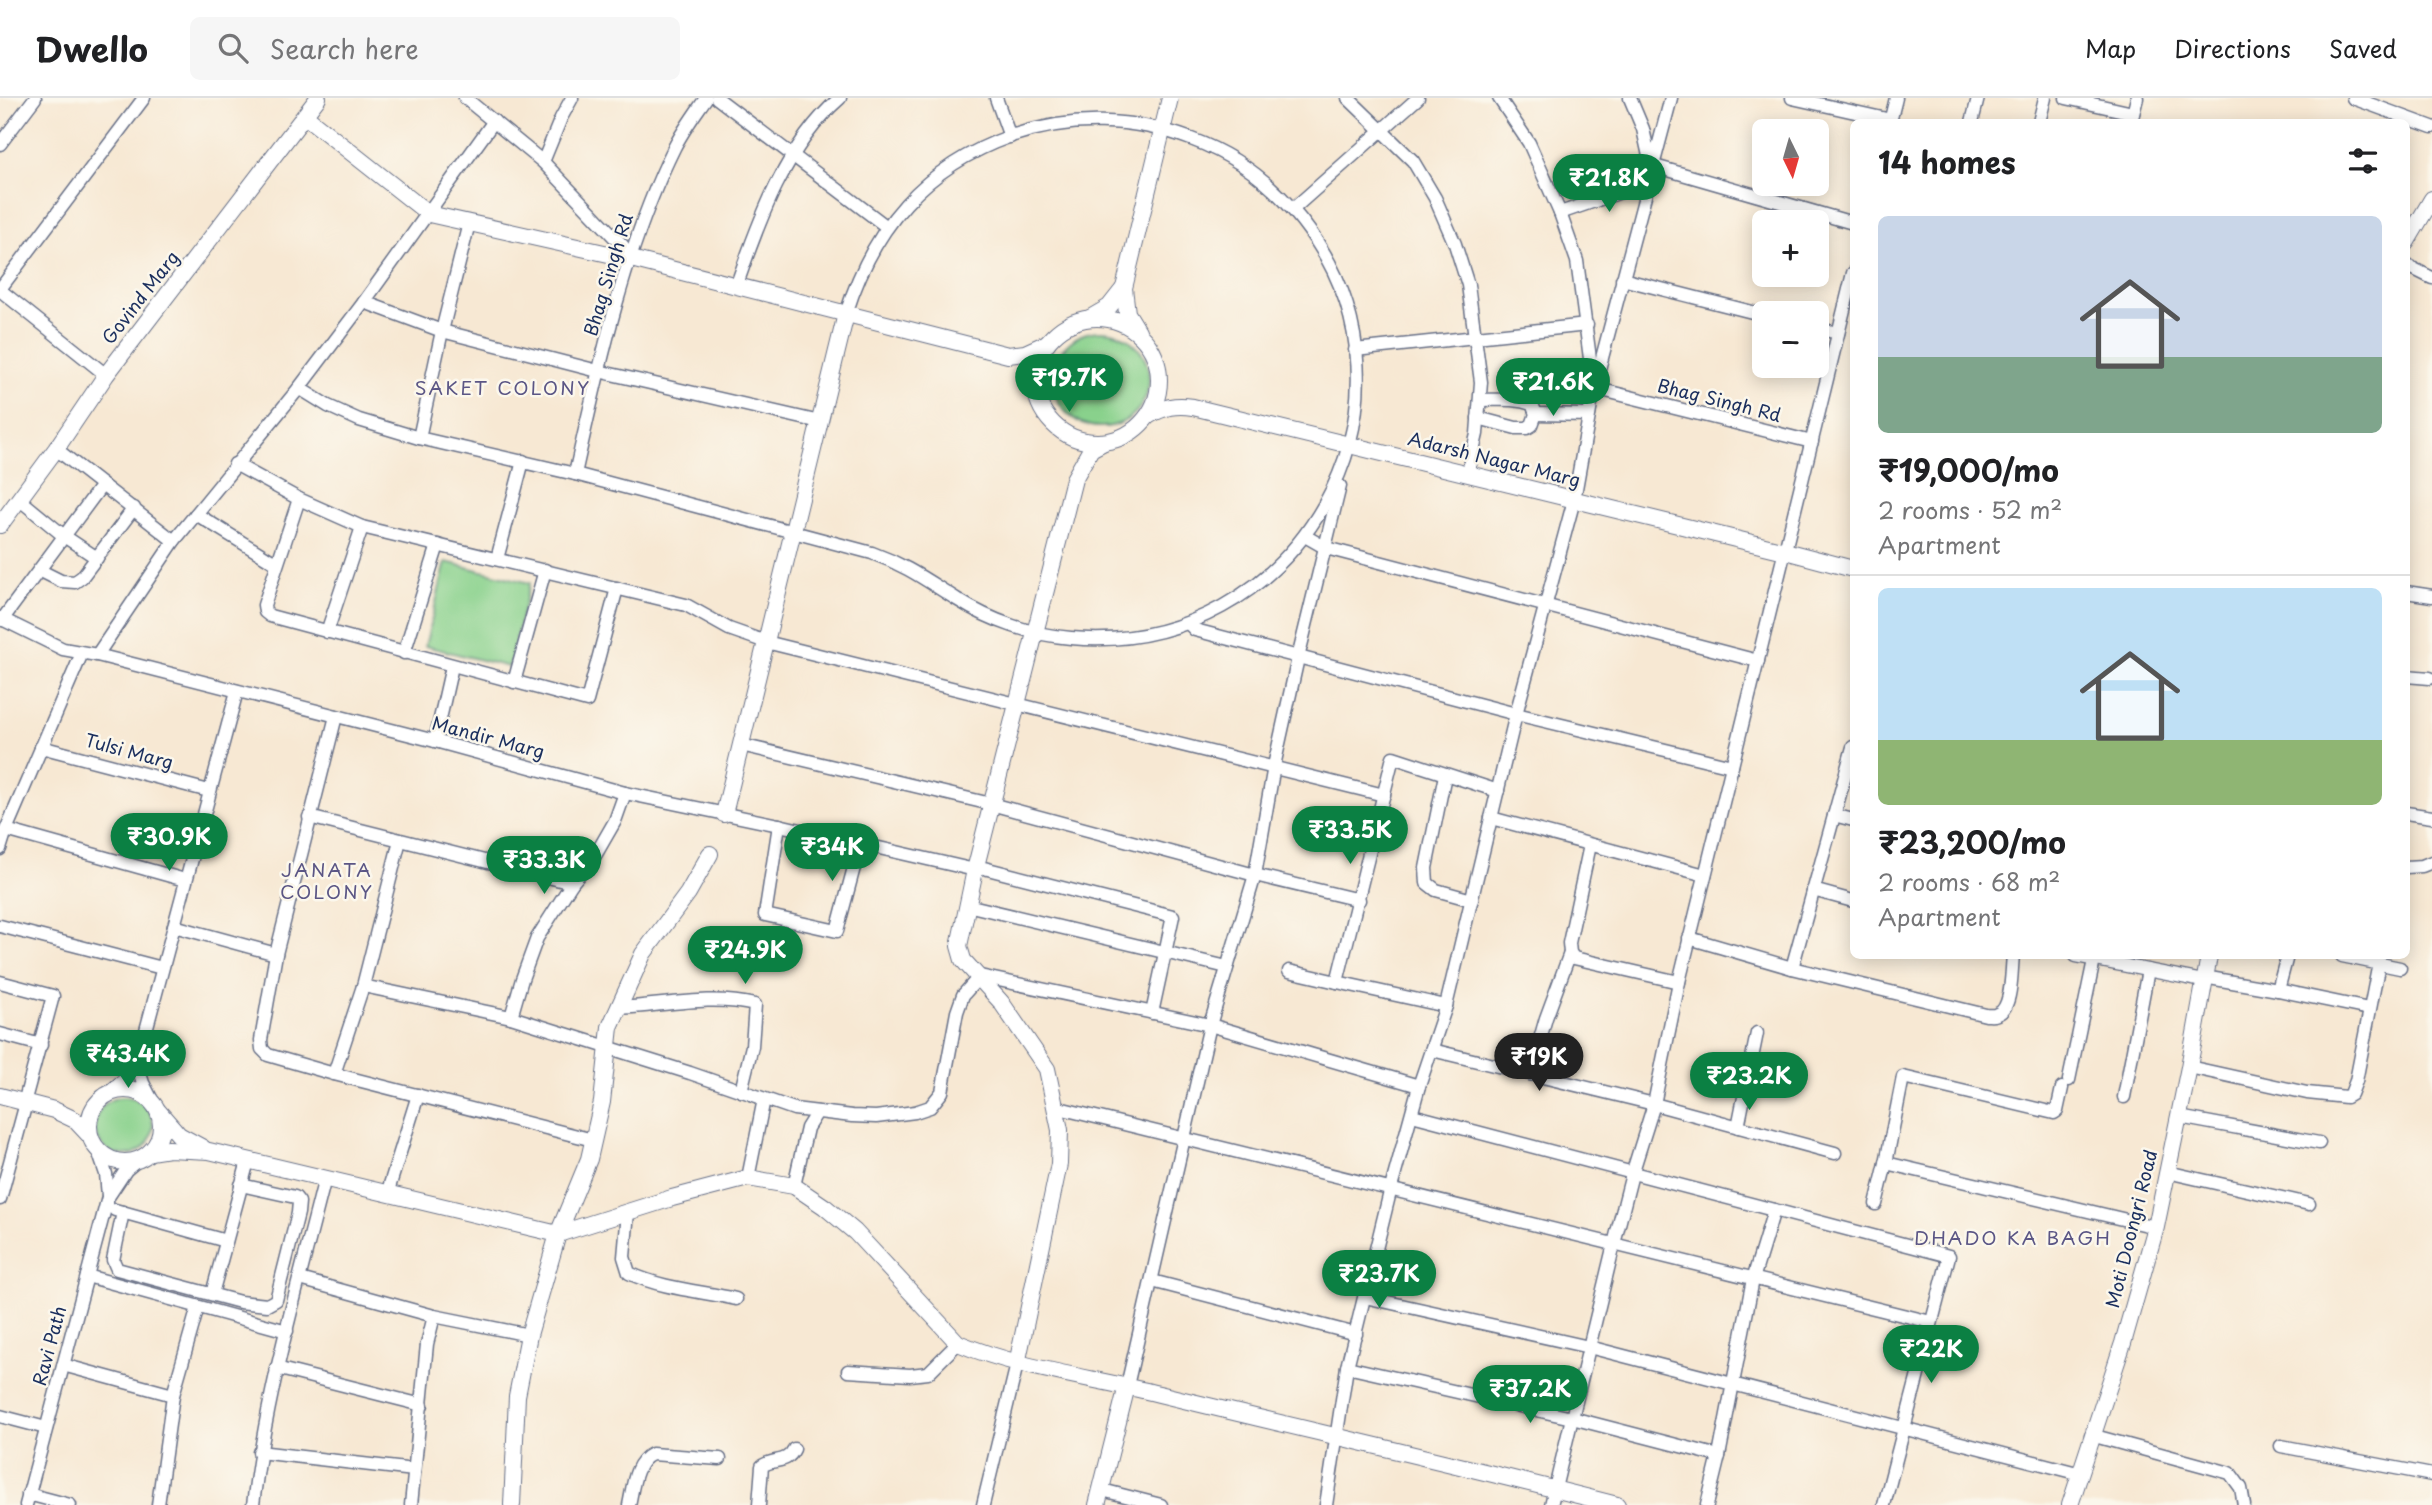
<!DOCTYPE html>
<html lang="en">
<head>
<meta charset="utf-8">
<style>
	:root { --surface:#fff; --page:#f6f6f6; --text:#202124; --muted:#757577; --line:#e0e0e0; --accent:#0b8043 }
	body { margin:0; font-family:"Playpen Sans",sans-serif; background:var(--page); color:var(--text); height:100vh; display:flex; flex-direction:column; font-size:26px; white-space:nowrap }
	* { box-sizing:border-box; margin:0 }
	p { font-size:23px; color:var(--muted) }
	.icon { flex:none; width:38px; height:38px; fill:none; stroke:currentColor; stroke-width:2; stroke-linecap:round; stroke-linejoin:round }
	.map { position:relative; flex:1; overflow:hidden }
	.side { position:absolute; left:1850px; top:21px; width:560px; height:840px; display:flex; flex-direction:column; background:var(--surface); border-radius:10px; box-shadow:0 4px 18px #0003 }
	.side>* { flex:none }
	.needle { width:46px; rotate:175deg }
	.controls { position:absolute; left:1752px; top:21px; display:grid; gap:14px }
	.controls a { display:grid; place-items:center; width:77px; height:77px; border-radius:10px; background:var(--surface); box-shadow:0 4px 18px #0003; font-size:35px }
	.price { position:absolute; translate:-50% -60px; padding:0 16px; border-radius:24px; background:var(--accent); color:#fff; font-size:23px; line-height:46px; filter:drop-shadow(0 2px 4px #0008) }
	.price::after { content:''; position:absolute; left:50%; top:42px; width:21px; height:16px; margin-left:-10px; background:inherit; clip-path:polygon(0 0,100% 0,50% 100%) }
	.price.selected { background:#222; color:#fff }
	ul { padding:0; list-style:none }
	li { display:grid; align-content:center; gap:14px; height:371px; padding:0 28px }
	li+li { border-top:2px solid var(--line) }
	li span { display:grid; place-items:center; height:217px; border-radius:10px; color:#555 }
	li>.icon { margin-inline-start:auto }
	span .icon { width:126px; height:126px; fill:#fffc; stroke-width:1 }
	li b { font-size:30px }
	h2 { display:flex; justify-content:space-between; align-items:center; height:84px; padding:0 28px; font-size:30px }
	header { display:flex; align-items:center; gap:42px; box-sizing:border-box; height:98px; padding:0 35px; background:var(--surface); border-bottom:2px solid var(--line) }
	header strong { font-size:33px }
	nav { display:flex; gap:38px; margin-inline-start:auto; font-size:24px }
	.search { width:490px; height:63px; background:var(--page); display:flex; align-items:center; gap:18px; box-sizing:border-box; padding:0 24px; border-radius:10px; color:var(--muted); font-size:26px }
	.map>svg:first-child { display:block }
	.green { fill:#89d18c; stroke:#528075; stroke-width:2 }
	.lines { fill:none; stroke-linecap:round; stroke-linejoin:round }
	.minor-casing { stroke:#687087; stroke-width:15 }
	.tertiary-casing { stroke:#687087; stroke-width:18 }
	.minor { stroke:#fff; stroke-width:12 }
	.tertiary { stroke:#fff; stroke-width:16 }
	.labels { text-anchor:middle; stroke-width:5; stroke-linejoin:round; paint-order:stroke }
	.street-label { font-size:18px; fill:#1b2f5e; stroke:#fbf7ec }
	.neighbourhood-label { font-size:19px; letter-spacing:2px; fill:#5b5685; stroke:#fbf7ec }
</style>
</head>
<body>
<header>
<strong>Dwello</strong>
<div class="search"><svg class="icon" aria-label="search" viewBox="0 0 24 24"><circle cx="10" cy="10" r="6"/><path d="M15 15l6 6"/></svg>Search here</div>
<nav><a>Map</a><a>Directions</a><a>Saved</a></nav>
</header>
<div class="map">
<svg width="2432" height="1407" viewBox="0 0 2432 1407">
	<rect width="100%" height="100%" fill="#fbf7ec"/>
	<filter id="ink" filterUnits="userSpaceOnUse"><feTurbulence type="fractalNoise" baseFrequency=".0143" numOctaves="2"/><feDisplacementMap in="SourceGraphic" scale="14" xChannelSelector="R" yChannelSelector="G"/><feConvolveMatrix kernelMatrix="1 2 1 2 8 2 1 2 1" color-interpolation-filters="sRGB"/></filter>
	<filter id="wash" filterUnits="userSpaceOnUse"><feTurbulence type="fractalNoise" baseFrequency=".00686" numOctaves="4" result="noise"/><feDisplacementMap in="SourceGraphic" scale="28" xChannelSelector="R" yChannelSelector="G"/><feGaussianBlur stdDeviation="1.57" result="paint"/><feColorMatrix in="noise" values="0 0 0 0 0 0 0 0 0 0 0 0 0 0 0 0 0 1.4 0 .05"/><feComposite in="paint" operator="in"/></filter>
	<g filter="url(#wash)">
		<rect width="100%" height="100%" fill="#f7e8d3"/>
		<!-- green -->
		<g class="green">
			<circle cx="1101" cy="281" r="48"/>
			<path d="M446,464L530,485L509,569L425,548Z"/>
			<circle cx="124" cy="1028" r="29"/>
		</g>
	</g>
	<g filter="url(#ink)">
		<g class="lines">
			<defs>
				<g id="minor">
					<path d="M465,0L543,64L623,148L631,161"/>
					<path d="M717,0L887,129"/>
					<path d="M996,0L1010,39"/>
					<path d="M1348,0L1413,63L1435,100L1455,146L1468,187L1481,284L1477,336L1468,375"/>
					<path d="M1499,0L1529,45L1560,115L1577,163L1593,283"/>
					<path d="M1630,0L1643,31L1651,67L1853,125"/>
					<path d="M1792,0L1891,22"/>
					<path d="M2066,0L2133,15"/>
					<path d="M2353,0L2432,29"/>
					<path d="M1890,24L1896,0"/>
					<path d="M1972,24L1978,0"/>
					<path d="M2039,24L2045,0"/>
					<path d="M2131,24L2137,0"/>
					<path d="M0,46L35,0"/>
					<path d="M543,64L561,20L572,0"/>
					<path d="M1293,111L1418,0"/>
					<path d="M1560,115L1647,85"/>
					<path d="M2406,167L2432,180"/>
					<path d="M1622,181L1764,217"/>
					<path d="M736,189C759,122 786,47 840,0"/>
					<path d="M0,191L144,0"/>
					<path d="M0,192L106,277"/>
					<path d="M364,204L442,233L598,273L820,324"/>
					<path d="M1816,230L1838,235"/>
					<path d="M1355,252L1587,227"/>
					<path d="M299,290L328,308L359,322L419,340L575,376L872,455C908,468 927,483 958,502C991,523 1032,537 1071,540C1296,560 1444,304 1302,123C1273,86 1235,57 1191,41C1133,19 1070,18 1011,38C924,69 873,129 846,216"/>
					<path d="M1594,290L1812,344"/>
					<path d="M1536,316L1589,317"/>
					<path d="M1478,320L1516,330H1527L1532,327L1536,316L1532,306C1515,300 1498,302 1480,302"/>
					<path d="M419,340L442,233L469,125"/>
					<path d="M56,351L174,443"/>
					<path d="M235,366L299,401L362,429L686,507L729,531L766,544L1384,697"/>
					<path d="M575,376C599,268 625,149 674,50C683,32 695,16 706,0"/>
					<path d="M19,401L64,438L97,460"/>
					<path d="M299,401L264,507L265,514L270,518L587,603L617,490"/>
					<path d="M196,416L277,466"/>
					<path d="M1305,438L1326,450L1758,563"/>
					<path d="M497,461L523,363"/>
					<path d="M39,472L61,483L75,484L82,479L134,410"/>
					<path d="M2406,494L2432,498"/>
					<path d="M0,520L63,551L97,557L435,643L625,695L779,727L975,772"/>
					<path d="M2,522L102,387"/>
					<path d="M1188,525L1195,532L1516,616L1732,668"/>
					<path d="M327,534L362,429"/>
					<path d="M404,555L438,447"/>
					<path d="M97,557L174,443L299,290L364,204L494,23"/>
					<path d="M2406,578L2430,580"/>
					<path d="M514,584L545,472"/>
					<path d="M336,618L276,856L261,942L262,951L268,957L334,976L593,1042"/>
					<path d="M435,643L452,568"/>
					<path d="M741,647L991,706L1255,777L1359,802"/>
					<path d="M41,649L209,693"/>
					<path d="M1445,677L1426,770L1427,785L1436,792L1472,802"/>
					<path d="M2406,715L2432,719"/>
					<path d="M1834,717L1853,722"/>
					<path d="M309,719L572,785"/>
					<path d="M1491,720L1705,777"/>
					<path d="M779,727L765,817L837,833L860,747"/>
					<path d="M6,732L185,782"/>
					<path d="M1590,747L1569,845L1570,855L1574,860L1679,884"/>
					<path d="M0,751L6,732L82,555"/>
					<path d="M976,768L1173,818L1152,915"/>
					<path d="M2406,769L2422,768L2432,764"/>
					<path d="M1813,792L1853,803"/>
					<path d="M967,807L1227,869"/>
					<path d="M0,828L162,870"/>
					<path d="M174,828L276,856"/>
					<path d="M1689,840L1792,870L1986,917C1990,917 1994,918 1997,916C2013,911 2011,872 2013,858"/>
					<path d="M2076,858L2203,883"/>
					<path d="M2342,858L2400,870"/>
					<path d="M1792,870L1853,649"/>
					<path d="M1289,873L1337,884"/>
					<path d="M2204,879L2278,892L2369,911"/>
					<path d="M0,884L53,898L24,1005"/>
					<path d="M363,888L511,919L690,975L794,1011L852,1018L876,1019L915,1014L930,1009L942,994L957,914L963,897L980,878L1210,927L1419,988"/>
					<path d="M2278,892L2287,858"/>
					<path d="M1446,908L1337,884L1341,868L1393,659L1498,693"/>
					<path d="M618,910C664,908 710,896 755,907L752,948L741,993"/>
					<path d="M511,919L522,881L537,840L572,785L596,756L615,723L625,695"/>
					<path d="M0,936L41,947"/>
					<path d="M1432,952L1654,1006L1835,1055"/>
					<path d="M137,966L143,985L153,1004"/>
					<path d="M2189,969L2307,995L2346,999L2351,996L2356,983L2379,865"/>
					<path d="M334,976L363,888L400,742"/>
					<path d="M1530,976L1546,920L1570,855"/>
					<path d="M2069,982L2094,862"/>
					<path d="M2062,990L2057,1013L2054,1015L1903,979L1886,1065L2156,1129"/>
					<path d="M107,996L127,979L137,966L237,593"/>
					<path d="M2124,999L2148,872"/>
					<path d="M1055,1009L1931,1224"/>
					<path d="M1412,1017L1949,1158L1884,1407"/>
					<path d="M2179,1019L2319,1045"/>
					<path d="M1738,1029L1757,935"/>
					<path d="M96,1047L106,1076L108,1098"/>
					<path d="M2167,1074L2309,1106"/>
					<path d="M748,1080L764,1001"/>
					<path d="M794,1088L807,1030L817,1014"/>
					<path d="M387,1096L418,997"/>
					<path d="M0,1101L26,1005"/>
					<path d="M1876,1106L1886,1065"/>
					<path d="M115,1112L226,1143"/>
					<path d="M123,1114L113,1162L117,1171L240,1204L267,1207L276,1202L298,1115L299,1104L295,1099L241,1087"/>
					<path d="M628,1114L624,1159L629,1175C663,1191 700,1193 736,1201"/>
					<path d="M87,1178L287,1233"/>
					<path d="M300,1181L434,1218L529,1237"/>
					<path d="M1152,1183L1356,1236"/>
					<path d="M212,1196L248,1063"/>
					<path d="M1365,1199L1589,1249L2081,1376"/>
					<path d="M63,1267L173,1297"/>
					<path d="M1347,1269L1572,1320L1719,1358"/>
					<path d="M276,1270L422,1307"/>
					<path d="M848,1273L910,1277L928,1275L958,1245"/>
					<path d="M1127,1288L1210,927L1255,777L1274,668L1298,560L1340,388"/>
					<path d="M0,1318L46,1330"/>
					<path d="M2091,1337L2230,1375L2241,1390L2244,1407"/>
					<path d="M2281,1348L2432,1377"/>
					<path d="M259,1354L414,1372"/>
					<path d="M1102,1392L1161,1407"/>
					<path d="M28,1396L70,1407"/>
					<path d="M26,1407L108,1099L126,1072L138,1062"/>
					<path d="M158,1407L173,1297L198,1209"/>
					<path d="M253,1407C266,1296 298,1188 325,1080"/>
					<path d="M411,1407L427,1246L434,1218"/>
					<path d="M629,1407C633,1390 634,1364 652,1356L720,1361"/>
					<path d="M759,1407L762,1368C774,1360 787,1366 794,1351"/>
					<path d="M983,1407L1017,1266"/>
					<path d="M1326,1407L1347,1269L1391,1090L1419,988L1446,908L1516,616L1574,402L1594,290L1671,0"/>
					<path d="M1551,1407L1614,1146L1632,1076L1654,1006L1679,884L1853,175"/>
					<path d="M1707,1407L1719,1358L1753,1181L1774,1112"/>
				</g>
				<g id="tertiary">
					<path d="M305,18L429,116L631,161L1008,257L1025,255L1047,245"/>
					<path d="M2406,145L2432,101"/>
					<circle cx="1097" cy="282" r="62"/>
					<path d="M1090,220L1109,209L1124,190"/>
					<path d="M1138,233L1127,215L1124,190L1170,0"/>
					<path d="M1148,318C1164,309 1175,306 1193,309L1785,453L1853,471"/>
					<path d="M0,427L56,351L106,277L318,0"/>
					<path d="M724,716L846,216"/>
					<circle cx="125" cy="1028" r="36"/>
					<path d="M0,998L54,1012L75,1022L90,1038"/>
					<path d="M159,1014L179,1037L203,1050"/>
					<path d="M150,1054L169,1051L209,1053L558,1136L672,1100L748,1080L794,1088L825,1109L855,1134L958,1245C1023,1272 1091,1279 1159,1296C1311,1333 1465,1368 1617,1407"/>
					<path d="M1017,1266L1059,1066L1060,1032L1047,971L1001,904L963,862L959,848L975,772L1074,381L1091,351L1104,344"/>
					<path d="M512,1407L517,1298L529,1237L558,1136L589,1061L602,1004L610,929L643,856L688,795L710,756"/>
					<path d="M1097,1407L1127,1288"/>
					<path d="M2070,1407L2123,1245L2156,1129L2189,969L2209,858"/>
				</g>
			</defs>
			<!-- minor casing -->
			<use href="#minor" class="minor-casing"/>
			<!-- tertiary casing -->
			<use href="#tertiary" class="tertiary-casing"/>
			<!-- minor -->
			<use href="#minor" class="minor"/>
			<!-- tertiary -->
			<use href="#tertiary" class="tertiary"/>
		</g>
	</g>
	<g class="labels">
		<!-- street labels -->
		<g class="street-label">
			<text transform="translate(609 177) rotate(-73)" y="6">Bhag Singh Rd</text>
			<text transform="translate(141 200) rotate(-52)" y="6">Govind Marg</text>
			<text transform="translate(1719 303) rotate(14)" y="6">Bhag Singh Rd</text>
			<text transform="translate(1494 362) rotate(14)" y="6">Adarsh Nagar Marg</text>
			<text transform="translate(488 640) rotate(15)" y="6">Mandir Marg</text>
			<text transform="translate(129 654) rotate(15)" y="6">Tulsi Marg</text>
			<text transform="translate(2132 1131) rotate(-76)" y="6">Moti Doongri Road</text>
			<text transform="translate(50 1248) rotate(-75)" y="6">Ravi Path</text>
		</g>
		<!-- neighbourhood labels -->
		<g class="neighbourhood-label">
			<text x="503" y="297">SAKET COLONY</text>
			<text x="327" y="779">JANATA<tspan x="327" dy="22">COLONY</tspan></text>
			<text x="2013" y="1147">DHADO KA BAGH</text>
		</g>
	</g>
</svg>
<div class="controls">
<a><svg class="needle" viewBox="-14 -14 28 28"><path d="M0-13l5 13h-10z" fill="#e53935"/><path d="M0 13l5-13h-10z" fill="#757577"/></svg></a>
<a>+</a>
<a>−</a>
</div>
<b class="price" style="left:1609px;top:116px">₹21.8K</b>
<b class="price" style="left:1069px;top:316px">₹19.7K</b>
<b class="price" style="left:1553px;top:320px">₹21.6K</b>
<b class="price" style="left:1350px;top:768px">₹33.5K</b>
<b class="price" style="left:169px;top:775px">₹30.9K</b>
<b class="price" style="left:832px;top:785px">₹34K</b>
<b class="price" style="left:544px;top:798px">₹33.3K</b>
<b class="price" style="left:745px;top:888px">₹24.9K</b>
<b class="price" style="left:128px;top:992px">₹43.4K</b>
<b class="price selected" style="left:1539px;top:995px">₹19K</b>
<b class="price" style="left:1749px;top:1014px">₹23.2K</b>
<b class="price" style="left:1379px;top:1212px">₹23.7K</b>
<b class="price" style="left:1931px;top:1287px">₹22K</b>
<b class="price" style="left:1530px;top:1327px">₹37.2K</b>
<section class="side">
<h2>14 homes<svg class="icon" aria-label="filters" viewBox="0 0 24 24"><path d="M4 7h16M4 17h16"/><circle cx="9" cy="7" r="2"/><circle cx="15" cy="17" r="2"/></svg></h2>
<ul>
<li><span style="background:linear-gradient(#c9d6e8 65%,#7fa58c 0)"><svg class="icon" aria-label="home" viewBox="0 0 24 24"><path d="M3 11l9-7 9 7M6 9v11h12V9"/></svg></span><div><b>₹19,000/mo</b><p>2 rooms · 52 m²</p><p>Apartment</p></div></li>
<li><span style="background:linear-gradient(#bfe0f5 70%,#8fb573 0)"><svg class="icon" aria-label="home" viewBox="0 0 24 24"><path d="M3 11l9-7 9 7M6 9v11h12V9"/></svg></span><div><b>₹23,200/mo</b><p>2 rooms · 68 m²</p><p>Apartment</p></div></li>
</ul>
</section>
</div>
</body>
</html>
